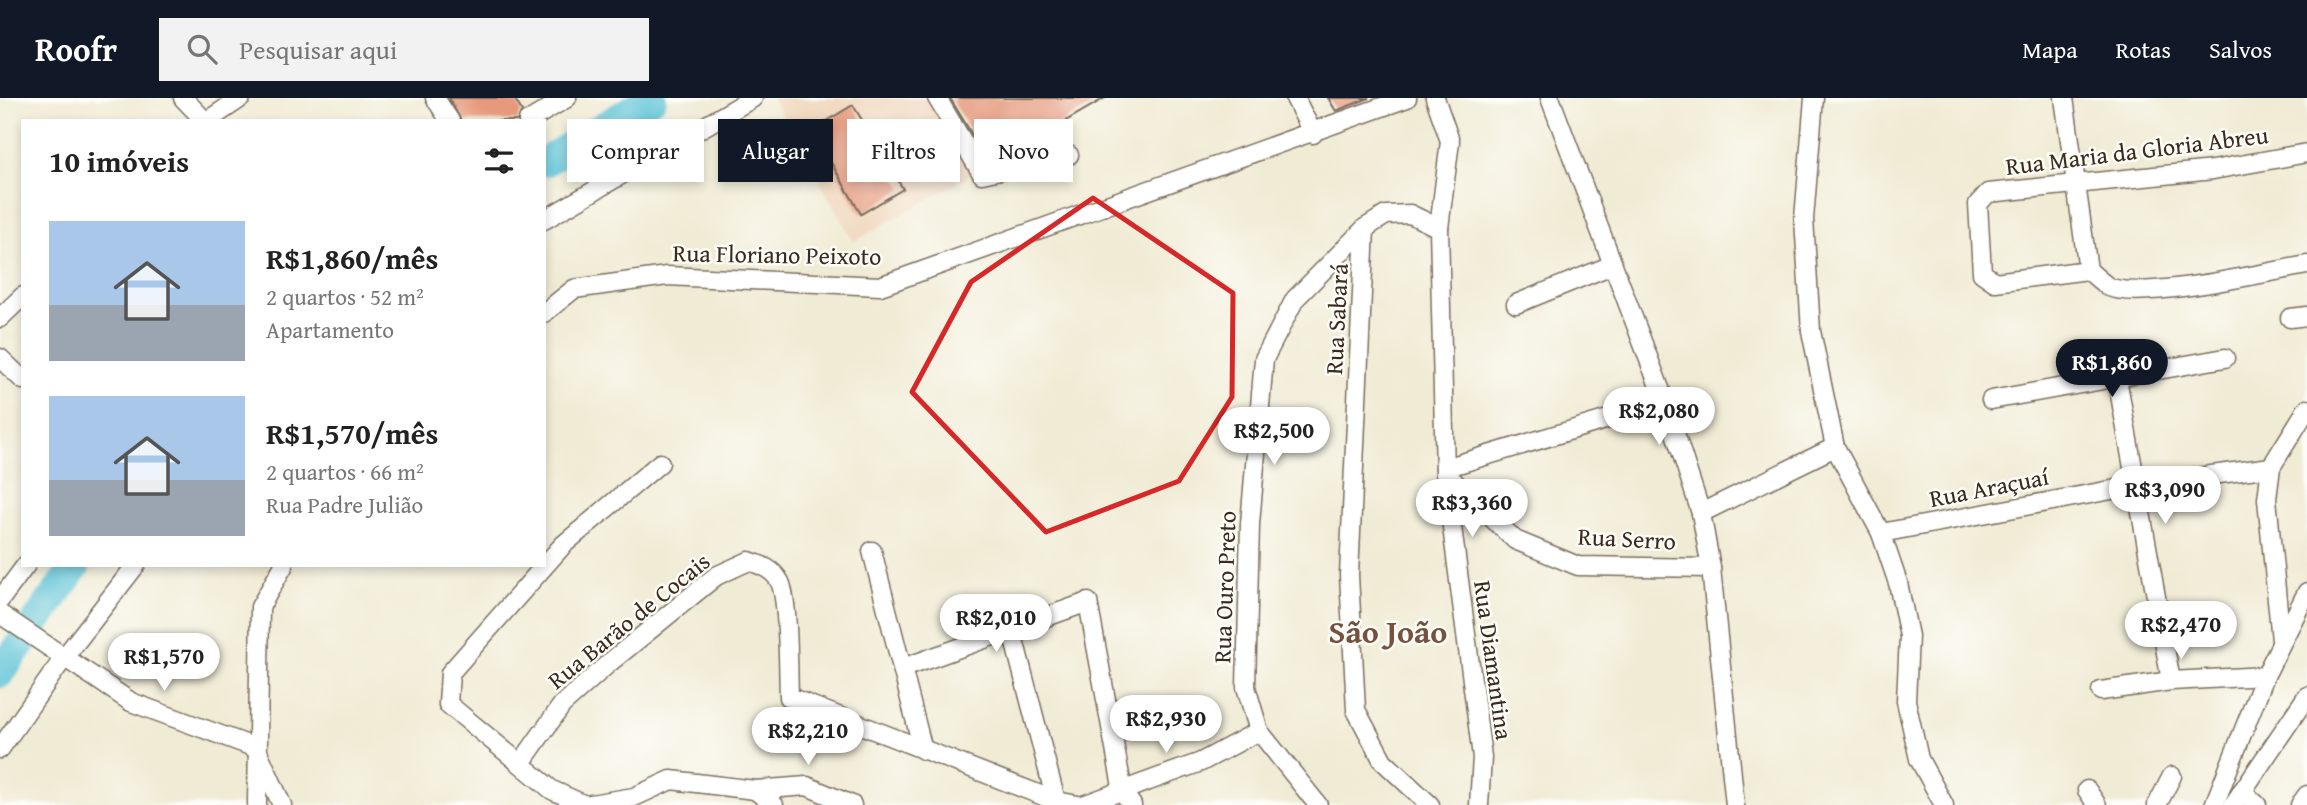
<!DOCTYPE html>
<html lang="pt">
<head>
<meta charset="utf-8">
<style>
	:root { --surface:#fff; --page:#f2f2f2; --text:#222; --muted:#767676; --accent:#111827 }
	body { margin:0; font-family:"Gentium Book Plus",serif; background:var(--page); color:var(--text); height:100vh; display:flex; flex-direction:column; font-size:26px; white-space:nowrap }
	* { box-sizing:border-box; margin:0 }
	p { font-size:23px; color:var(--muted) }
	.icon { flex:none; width:38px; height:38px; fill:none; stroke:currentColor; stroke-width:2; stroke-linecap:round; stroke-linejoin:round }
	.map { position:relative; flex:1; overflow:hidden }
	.side { position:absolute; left:21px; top:21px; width:525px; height:448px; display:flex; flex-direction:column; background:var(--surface); border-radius:0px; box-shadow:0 4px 10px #0003 }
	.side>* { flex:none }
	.top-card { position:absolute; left:567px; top:21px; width:665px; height:63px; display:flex; gap:14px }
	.price { position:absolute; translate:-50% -60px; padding:0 16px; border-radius:24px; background:#fff; color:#222; font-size:23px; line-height:46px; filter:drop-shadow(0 2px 4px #0008) }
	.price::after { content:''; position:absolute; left:50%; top:42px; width:21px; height:16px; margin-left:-10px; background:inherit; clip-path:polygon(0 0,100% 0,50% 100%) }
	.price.current { background:var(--accent); color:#fff }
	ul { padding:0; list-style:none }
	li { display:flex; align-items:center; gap:21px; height:175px; padding:0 28px }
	li span { display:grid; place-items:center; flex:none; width:196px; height:140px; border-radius:0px; color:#555 }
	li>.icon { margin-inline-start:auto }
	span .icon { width:84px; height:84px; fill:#fffc; stroke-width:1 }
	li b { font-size:30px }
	h2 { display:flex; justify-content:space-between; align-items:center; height:84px; padding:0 28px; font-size:30px }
	.tag { padding:0 24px; border-radius:0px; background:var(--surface); box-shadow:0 4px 10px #0003; font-size:24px; line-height:63px }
	.tag.current { background:var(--accent); color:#fff }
	header { display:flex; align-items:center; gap:42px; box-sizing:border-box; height:98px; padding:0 35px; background:var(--accent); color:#fff }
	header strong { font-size:33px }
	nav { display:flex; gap:38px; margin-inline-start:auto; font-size:24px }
	.search { width:490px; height:63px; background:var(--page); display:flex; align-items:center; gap:18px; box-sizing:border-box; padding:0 24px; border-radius:0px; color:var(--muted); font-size:26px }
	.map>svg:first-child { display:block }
	.built { fill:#f0d6bc }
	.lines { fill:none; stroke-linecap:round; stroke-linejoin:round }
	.river { stroke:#5ac2d7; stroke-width:30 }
	.building { fill:#e6997d }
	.minor-casing { stroke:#7a6e5e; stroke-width:21 }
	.minor { stroke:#fff; stroke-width:18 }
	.marked { fill:none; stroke:#d62828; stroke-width:5; stroke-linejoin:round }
	.labels { text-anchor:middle; stroke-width:5; stroke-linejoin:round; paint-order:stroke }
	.street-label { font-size:24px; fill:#3b2a1e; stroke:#fdfcf7 }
	.district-label { font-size:32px; font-weight:bold; fill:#77513f; stroke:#fdfcf7 }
</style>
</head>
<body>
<header>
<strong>Roofr</strong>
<div class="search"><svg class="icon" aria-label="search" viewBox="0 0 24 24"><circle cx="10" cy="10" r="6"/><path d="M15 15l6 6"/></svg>Pesquisar aqui</div>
<nav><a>Mapa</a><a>Rotas</a><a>Salvos</a></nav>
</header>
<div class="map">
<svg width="2307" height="707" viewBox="0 0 2307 707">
	<rect width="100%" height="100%" fill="#fdfcf7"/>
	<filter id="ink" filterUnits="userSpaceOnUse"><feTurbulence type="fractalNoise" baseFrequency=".0143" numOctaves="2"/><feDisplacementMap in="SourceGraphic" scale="14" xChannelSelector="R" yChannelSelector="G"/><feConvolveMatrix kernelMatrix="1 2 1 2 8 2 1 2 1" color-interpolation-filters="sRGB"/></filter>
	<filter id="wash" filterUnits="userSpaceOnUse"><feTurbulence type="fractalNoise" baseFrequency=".00686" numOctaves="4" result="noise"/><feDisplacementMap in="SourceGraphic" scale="28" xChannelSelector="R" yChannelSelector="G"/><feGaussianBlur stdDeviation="1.57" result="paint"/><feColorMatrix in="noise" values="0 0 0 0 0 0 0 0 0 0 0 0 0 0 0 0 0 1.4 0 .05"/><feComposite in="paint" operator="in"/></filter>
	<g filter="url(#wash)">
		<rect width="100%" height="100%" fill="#f0ebd4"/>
		<!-- built -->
		<path class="built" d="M772,0H931L974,75L854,144Z"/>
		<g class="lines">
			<!-- river -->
			<g class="river">
				<path d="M544,64L652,0"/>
				<path d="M0,575L76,467"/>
			</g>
		</g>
		<g id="blocks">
			<!-- building -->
			<g class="building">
				<path d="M449,0H514L522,13L517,23H461Z"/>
				<path d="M950,0H1105L1002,60L988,63Z"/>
				<path d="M1328,0H1369L1336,13Z"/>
				<path d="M853,7L903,91L861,116L812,32Z"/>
			</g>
		</g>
	</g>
	<g filter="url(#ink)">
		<use href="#blocks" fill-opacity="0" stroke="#7a6e5e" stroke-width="2"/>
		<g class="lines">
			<defs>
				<g id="minor">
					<path d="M183,0L205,23"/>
					<path d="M435,0L450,23"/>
					<path d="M937,0L982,76L1069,57"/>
					<path d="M1295,0L1313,36"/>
					<path d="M1435,0L1450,43L1439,130"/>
					<path d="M1550,0L1665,304L1701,415L1711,470L1735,707"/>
					<path d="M1814,0L1804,121L1811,233L1835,349L1881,435L1898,485L1909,538L1906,603L1919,661L1944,707"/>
					<path d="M2064,0L2088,172"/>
					<path d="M207,23L241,0"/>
					<path d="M528,23L567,0"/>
					<path d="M2307,55L2213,72L1988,95L1978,106L1982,175L1995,184L2088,172C2095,178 2102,185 2109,189C2141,203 2268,174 2307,167"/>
					<path d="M544,122L753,0"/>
					<path d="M1365,130L1349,477L1356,612L1383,663L1430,707"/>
					<path d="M1516,206L1612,167"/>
					<path d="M544,215L574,191L667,178L880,188L1407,0"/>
					<path d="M0,220L23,198"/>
					<path d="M2290,220L2307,218"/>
					<path d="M0,260L23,282"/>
					<path d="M2117,280L2171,583"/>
					<path d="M1991,302L2225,260"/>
					<path d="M660,365L563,447L450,575L448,606L552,692L585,707L634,699L671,682L755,692L774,707"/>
					<path d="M1445,370L1665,304"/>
					<path d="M1445,375L1515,442L1578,468L1711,470"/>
					<path d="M1701,415L1835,349"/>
					<path d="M1881,435L2138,387L2271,369"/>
					<path d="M872,453L923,652"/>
					<path d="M0,502L26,467"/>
					<path d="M0,516L131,604L256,650"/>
					<path d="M1011,530L1056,703"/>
					<path d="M2281,542L2267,401L2271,369L2307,311"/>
					<path d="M903,570L1088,504L1123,694L1132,707"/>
					<path d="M2101,593L2171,583L2265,578"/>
					<path d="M0,651L63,561L136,467"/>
					<path d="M259,656L282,707"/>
					<path d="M521,665L562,607L609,565L716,478L749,463C761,467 773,471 780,484C789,504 788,574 789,599L1056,703L1078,707"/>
					<path d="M755,692L807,688L852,707"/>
					<path d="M2087,692L2097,707"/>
					<path d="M2242,693L2257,707"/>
					<path d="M257,707L260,509L284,467"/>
					<path d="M1083,707L1201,664L1259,633"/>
					<path d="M1318,707L1259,633L1246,589L1250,426L1264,261L1295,201L1365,130L1386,117L1410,116L1439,130L1445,375L1482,659L1479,707"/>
					<path d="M2157,707L2172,678"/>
					<path d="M2214,707L2265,578L2307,494"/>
					<path d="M2233,707L2307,598"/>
					<path d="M2300,707L2307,697"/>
				</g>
			</defs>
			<!-- minor casing -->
			<use href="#minor" class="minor-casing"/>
			<!-- minor -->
			<use href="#minor" class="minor"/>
		</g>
	</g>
	<!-- marked area -->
	<path class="marked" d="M1093,100L1233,195L1232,299L1179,383L1046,434L912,294L971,184Z"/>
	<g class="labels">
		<!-- street labels -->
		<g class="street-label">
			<text transform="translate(2137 53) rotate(-7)" y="8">Rua Maria da Gloria Abreu</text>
			<text transform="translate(777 157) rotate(1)" y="8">Rua Floriano Peixoto</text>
			<text transform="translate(1337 221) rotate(-87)" y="8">Rua Sabará</text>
			<text transform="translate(1989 390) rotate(-11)" y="8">Rua Araçuaí</text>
			<text transform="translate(1627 441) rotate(3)" y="8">Rua Serro</text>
			<text transform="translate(1225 489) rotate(-88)" y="8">Rua Ouro Preto</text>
			<text transform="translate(629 523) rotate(-39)" y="8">Rua Barão de Cocais</text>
			<text transform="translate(1493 562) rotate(82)" y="8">Rua Diamantina</text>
		</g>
		<!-- district labels -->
		<g class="district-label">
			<text x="1388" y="545">São João</text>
		</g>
	</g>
</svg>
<b class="price current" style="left:2112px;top:301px">R$1,860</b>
<b class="price" style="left:1659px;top:349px">R$2,080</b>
<b class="price" style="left:1274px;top:369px">R$2,500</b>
<b class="price" style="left:2165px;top:428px">R$3,090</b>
<b class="price" style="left:1472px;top:441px">R$3,360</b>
<b class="price" style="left:996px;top:556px">R$2,010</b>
<b class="price" style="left:2181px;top:563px">R$2,470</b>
<b class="price" style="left:164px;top:595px">R$1,570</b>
<b class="price" style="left:1166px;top:657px">R$2,930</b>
<b class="price" style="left:808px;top:669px">R$2,210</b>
<div class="top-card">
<a class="tag">Comprar</a>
<a class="tag current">Alugar</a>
<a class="tag">Filtros</a>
<a class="tag">Novo</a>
</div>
<section class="side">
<h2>10 imóveis<svg class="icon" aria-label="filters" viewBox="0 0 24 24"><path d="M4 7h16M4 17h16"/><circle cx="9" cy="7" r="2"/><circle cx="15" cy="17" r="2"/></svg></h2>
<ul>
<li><span style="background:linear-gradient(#a9c7e8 60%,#9aa5b1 0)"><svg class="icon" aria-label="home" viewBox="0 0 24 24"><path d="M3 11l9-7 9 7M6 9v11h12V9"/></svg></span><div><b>R$1,860/mês</b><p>2 quartos · 52 m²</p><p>Apartamento</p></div></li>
<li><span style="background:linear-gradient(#a9c7e8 60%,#9aa5b1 0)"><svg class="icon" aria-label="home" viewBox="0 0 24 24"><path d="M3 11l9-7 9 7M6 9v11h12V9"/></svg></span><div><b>R$1,570/mês</b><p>2 quartos · 66 m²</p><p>Rua Padre Julião</p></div></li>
</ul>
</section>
</div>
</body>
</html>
